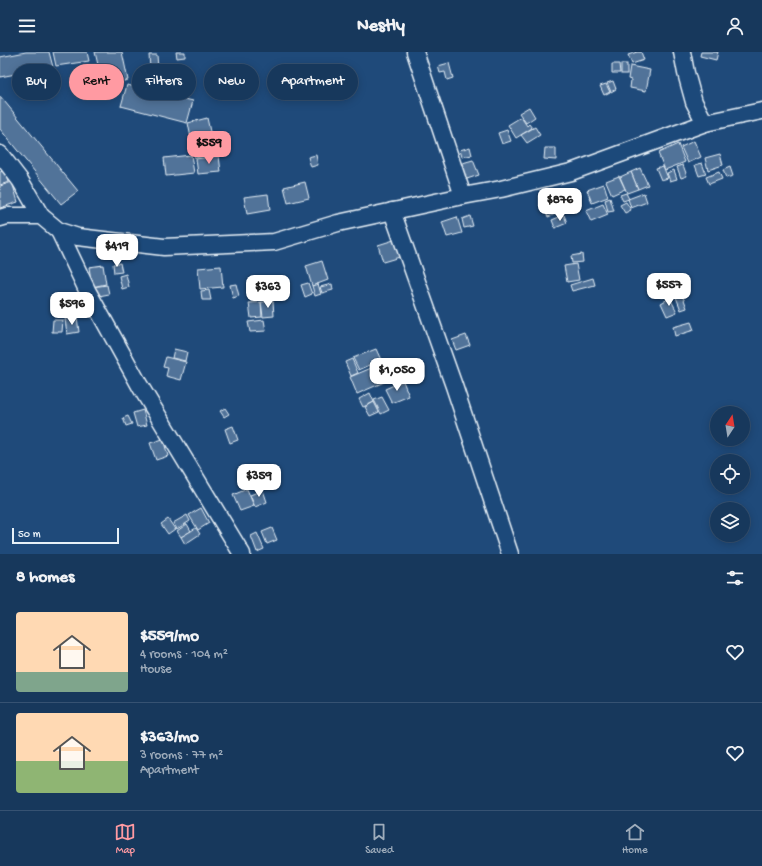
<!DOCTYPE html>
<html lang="en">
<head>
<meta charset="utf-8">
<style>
	:root { --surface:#17385c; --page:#203f62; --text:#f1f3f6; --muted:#9eacbb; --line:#365272; --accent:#ff9aa2 }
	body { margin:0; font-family:"Gochi Hand",sans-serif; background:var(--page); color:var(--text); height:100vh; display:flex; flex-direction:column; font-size:15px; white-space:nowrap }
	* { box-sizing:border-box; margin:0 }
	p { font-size:13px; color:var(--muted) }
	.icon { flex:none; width:22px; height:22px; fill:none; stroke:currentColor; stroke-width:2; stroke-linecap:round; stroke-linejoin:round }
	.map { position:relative; height:502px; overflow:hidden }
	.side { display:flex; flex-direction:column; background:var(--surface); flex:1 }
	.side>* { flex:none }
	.banner { position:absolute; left:12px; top:12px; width:400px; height:36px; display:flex; gap:8px }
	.needle { width:26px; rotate:12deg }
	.controls { position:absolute; left:710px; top:354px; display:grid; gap:8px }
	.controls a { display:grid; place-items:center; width:40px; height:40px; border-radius:50%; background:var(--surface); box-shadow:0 2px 10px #0003,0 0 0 1px var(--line); font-size:20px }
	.scale { position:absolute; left:12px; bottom:10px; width:107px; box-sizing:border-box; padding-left:4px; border:2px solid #e8f1f8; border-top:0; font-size:11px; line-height:14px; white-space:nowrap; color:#e8f1f8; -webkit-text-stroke:3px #1f4a7a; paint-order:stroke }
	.price { position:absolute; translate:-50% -34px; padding:0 9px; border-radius:8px; background:#fff; color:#222; font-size:13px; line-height:26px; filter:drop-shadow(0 1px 2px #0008) }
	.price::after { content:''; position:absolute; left:50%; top:24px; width:12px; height:9px; margin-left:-6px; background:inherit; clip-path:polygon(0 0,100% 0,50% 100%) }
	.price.current { background:var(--accent); color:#111 }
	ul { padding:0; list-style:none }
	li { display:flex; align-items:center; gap:12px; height:100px; padding:0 16px }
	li+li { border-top:1px solid var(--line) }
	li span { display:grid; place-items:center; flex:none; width:112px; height:80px; border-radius:4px; color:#555 }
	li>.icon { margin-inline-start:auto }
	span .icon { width:48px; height:48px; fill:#fffc; stroke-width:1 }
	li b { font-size:17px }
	h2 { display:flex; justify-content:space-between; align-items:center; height:48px; padding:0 16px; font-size:17px }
	.pill { padding:0 14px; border-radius:18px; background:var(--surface); box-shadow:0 2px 10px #0003,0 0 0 1px var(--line); font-size:14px; line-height:36px }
	.pill.current { background:var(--accent); color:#111 }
	header { display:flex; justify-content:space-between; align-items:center; height:52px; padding:0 16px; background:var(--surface); font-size:18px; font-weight:700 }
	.dock { display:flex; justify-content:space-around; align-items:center; height:56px; border-top:1px solid var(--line); background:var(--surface); font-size:11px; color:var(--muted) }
	.dock a { display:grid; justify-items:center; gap:2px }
	.dock .current { color:var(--accent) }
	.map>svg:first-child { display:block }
	.building { fill:#517399; stroke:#e8f1f8 }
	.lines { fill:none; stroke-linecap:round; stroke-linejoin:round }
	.minor-casing { stroke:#e8f1f8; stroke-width:19 }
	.minor { stroke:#1f4a7a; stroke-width:16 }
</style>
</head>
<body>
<header><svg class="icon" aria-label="menu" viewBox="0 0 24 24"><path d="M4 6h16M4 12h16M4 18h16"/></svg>Nestly<svg class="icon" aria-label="person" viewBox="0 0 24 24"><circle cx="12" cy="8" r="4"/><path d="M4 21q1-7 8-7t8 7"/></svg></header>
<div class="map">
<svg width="762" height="502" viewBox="0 0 762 502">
	<rect width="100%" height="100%" fill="#1f4a7a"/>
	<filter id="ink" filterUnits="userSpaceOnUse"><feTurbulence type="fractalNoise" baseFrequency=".025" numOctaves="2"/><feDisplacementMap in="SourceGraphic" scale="8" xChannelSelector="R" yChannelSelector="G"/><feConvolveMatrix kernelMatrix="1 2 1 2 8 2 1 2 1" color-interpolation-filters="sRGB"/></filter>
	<g filter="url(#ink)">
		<!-- building -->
		<g class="building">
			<path d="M26,0H49L53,15L0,25V5Z"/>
			<path d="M53,0H87L89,9L56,14Z"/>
			<path d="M95,0H122L128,28L103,34Z"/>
			<path d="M176,0H185V5L177,6Z"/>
			<path d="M637,0H641L644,8L632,12L628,3Z"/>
			<path d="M701,0H718L716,8L700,4Z"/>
			<path d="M149,3H157L158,16H150Z"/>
			<path d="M449,11L453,26L447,28L445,20L440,21L438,14Z"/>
			<path d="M612,12H619L620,21H612Z"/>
			<rect x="621" y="12" width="6" height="10"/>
			<path d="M630,14L650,18L646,39L630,36L631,28L628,27Z"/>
			<path d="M613,29L616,37L611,40L607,31Z"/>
			<path d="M606,32L610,40L604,43L600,34Z"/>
			<path d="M127,33L193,49L187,71L121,54Z"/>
			<path d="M0,44L78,139L61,152L0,77Z"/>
			<path d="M529,55L535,65L526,71L519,61Z"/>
			<path d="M521,65L527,74L529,72L532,76L516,86L508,73Z"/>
			<path d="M207,66L215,102L195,106L188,71Z"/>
			<path d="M535,75L540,83L527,91L521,83Z"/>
			<path d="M507,78L511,89L502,92L498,81Z"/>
			<path d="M694,89L701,105L688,111L681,95Z"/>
			<path d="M678,92L685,110L665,118L658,101Z"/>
			<path d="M470,95L472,103L462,105L460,98Z"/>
			<path d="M545,96H556V108L544,107Z"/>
			<path d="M720,102L723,113L708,118L705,106Z"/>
			<path d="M191,103L194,121L166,124L164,106Z"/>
			<path d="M316,103L318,113L311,115L308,105Z"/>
			<path d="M219,104L221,120L198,122L196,107Z"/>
			<path d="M473,108L479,123L464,128L459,112Z"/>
			<path d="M702,111L706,122L699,124L695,113Z"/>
			<path d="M683,113L687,124L681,126L677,115Z"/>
			<path d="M663,114L668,126L661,128L656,116Z"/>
			<path d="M730,115L733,124L726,126L723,118Z"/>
			<path d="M640,116L648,133L638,137L631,120Z"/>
			<path d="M5,118L9,130L0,133V120Z"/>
			<path d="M674,118L677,127L670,129L667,121Z"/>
			<path d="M631,120L638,137L627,141L620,125Z"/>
			<path d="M719,120L722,127L709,132L706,125Z"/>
			<path d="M619,124L625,137L612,143L606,129Z"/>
			<path d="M12,130L18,150L0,156V134Z"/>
			<path d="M305,130L309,146L288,151L284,135Z"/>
			<path d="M604,132L608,145L592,151L587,138Z"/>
			<path d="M559,141L566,158L548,165L541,148Z"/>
			<path d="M626,141L629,147L623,149L620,143Z"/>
			<path d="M644,141L647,150L631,156L628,147Z"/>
			<path d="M268,142L270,158L247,162L244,145Z"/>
			<path d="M610,146L614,159L608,160L605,148Z"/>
			<path d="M626,150L631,158L625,161L620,153Z"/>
			<path d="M603,152L608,163L591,170L586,159Z"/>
			<path d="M564,163L567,171L555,176L552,168Z"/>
			<path d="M470,164L473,174L464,176L462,167Z"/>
			<path d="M457,165L462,181L447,185L442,170Z"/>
			<path d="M397,187L403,204L383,210L378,193Z"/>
			<path d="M582,202L583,210L572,211L571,204Z"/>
			<path d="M322,209L328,228L312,234L306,214Z"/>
			<path d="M120,211L122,220L114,221L113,212Z"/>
			<path d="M576,212L579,228L567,230L564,214Z"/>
			<path d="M103,213L106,232L92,235L89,215Z"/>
			<path d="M221,214L223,235L200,237L198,216Z"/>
			<path d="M126,222L129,235L122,237L119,224Z"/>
			<path d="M593,226L595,233L572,239L570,233Z"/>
			<path d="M308,231L312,242L305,245L301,233Z"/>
			<path d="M236,232L239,244L233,246L230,233Z"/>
			<path d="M318,232L321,242L315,244L312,234Z"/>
			<path d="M332,232L333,238L322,241L320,235Z"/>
			<path d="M107,233L109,242L94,245L92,235Z"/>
			<path d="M675,233L678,241L661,246L659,238Z"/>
			<path d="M209,238L211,248H202L201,239Z"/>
			<path d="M682,242L687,256L681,258L676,245Z"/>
			<path d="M670,246L677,260L667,264L661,251Z"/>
			<path d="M273,249L274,264L263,265L261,250Z"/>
			<path d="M261,250L262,265L251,266L249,251Z"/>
			<path d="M77,265L79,280L67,282L65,267Z"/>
			<path d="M53,268H63L62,280H52Z"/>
			<path d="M264,268L266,279L250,280L248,270Z"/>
			<path d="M691,270L694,278L675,284L673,275Z"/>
			<path d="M466,283L470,293L456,298L452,288Z"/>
			<path d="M174,297L187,300L185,309L172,306Z"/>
			<path d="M376,297L381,308L359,318L353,306Z"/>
			<path d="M166,305L186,310L181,328L166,324L168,316L163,315Z"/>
			<path d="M352,307L358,321L351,324L345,310Z"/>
			<path d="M383,311L391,327L357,342L350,325Z"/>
			<path d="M403,329L409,344L392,351L385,337Z"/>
			<path d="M370,341L374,350L363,355L359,347Z"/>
			<path d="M382,345L389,358L381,362L374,348Z"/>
			<path d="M374,350L379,360L370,364L365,355Z"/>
			<path d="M225,356L229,362L224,365L220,359Z"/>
			<path d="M143,358L147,373L137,375L133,361Z"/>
			<path d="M128,364L132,372L126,374L123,366Z"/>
			<path d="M233,374L238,388L230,391L225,377Z"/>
			<path d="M163,387L168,404L156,408L150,391Z"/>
			<path d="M247,437L254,454L240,459L233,443Z"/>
			<path d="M263,438L267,450L255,455L250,443Z"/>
			<path d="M201,456L209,471L198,478L189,463Z"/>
			<path d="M187,463L190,469L177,477L173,471Z"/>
			<path d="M168,467L175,477L168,482L161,472Z"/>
			<path d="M187,472L191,479L181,485L177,479Z"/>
			<path d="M196,476L200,482L185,492L181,485Z"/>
			<path d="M272,476L277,488L267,492L262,480Z"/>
			<path d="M257,481L264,497L257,500L251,484Z"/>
		</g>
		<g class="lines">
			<defs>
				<g id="minor">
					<path d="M415,0L463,144"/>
					<path d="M682,0L686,21L694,50L705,71"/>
					<path d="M0,102L20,128L41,164"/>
					<path d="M392,159L454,334L510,502"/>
					<path d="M0,166L7,164H41L59,179L78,185L164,195L274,190L338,171L463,144L501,137L571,120L705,71L762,59"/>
					<path d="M59,179L87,238L140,334L242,502"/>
				</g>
			</defs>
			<!-- minor casing -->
			<use href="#minor" class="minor-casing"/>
			<!-- minor -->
			<use href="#minor" class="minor"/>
		</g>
	</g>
</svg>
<div class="controls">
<a><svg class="needle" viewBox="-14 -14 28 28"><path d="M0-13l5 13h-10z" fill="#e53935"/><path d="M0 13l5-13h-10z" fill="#9eacbb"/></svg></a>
<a><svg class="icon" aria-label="locate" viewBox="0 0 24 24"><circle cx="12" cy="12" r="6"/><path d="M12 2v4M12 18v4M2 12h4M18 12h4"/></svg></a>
<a><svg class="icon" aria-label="layers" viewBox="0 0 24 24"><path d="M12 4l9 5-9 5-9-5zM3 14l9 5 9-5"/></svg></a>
</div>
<div class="scale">50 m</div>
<b class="price current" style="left:209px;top:113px">$559</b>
<b class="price" style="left:560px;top:170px">$876</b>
<b class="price" style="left:117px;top:216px">$419</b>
<b class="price" style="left:669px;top:255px">$557</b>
<b class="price" style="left:268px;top:257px">$363</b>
<b class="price" style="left:72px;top:274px">$596</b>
<b class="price" style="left:397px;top:340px">$1,050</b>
<b class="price" style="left:259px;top:446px">$359</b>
<div class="banner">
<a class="pill">Buy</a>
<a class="pill current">Rent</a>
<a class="pill">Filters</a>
<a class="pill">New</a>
<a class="pill">Apartment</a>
</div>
</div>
<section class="side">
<h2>8 homes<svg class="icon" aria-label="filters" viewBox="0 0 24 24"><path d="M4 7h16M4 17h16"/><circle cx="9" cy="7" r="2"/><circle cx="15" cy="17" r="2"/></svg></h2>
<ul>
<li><span style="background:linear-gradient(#ffd9b3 75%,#7fa58c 0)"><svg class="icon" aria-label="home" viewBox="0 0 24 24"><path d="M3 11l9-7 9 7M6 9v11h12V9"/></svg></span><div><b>$559/mo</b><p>4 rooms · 104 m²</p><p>House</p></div><svg class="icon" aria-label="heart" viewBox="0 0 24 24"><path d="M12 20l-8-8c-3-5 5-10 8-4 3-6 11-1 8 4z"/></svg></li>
<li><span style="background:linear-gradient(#ffd9b3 60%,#8fb573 0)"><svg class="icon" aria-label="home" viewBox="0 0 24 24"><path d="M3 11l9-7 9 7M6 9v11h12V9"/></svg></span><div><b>$363/mo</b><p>3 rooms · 77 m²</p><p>Apartment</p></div><svg class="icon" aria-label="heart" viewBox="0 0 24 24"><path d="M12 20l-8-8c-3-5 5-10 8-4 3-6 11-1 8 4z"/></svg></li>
</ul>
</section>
<nav class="dock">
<a class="current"><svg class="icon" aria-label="map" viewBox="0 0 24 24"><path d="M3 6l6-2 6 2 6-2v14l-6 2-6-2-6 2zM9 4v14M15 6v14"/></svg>Map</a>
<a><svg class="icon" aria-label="saved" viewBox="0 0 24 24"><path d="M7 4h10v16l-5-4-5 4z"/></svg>Saved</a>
<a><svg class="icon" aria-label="home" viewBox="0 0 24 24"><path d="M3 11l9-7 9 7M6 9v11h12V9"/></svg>Home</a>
</nav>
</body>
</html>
